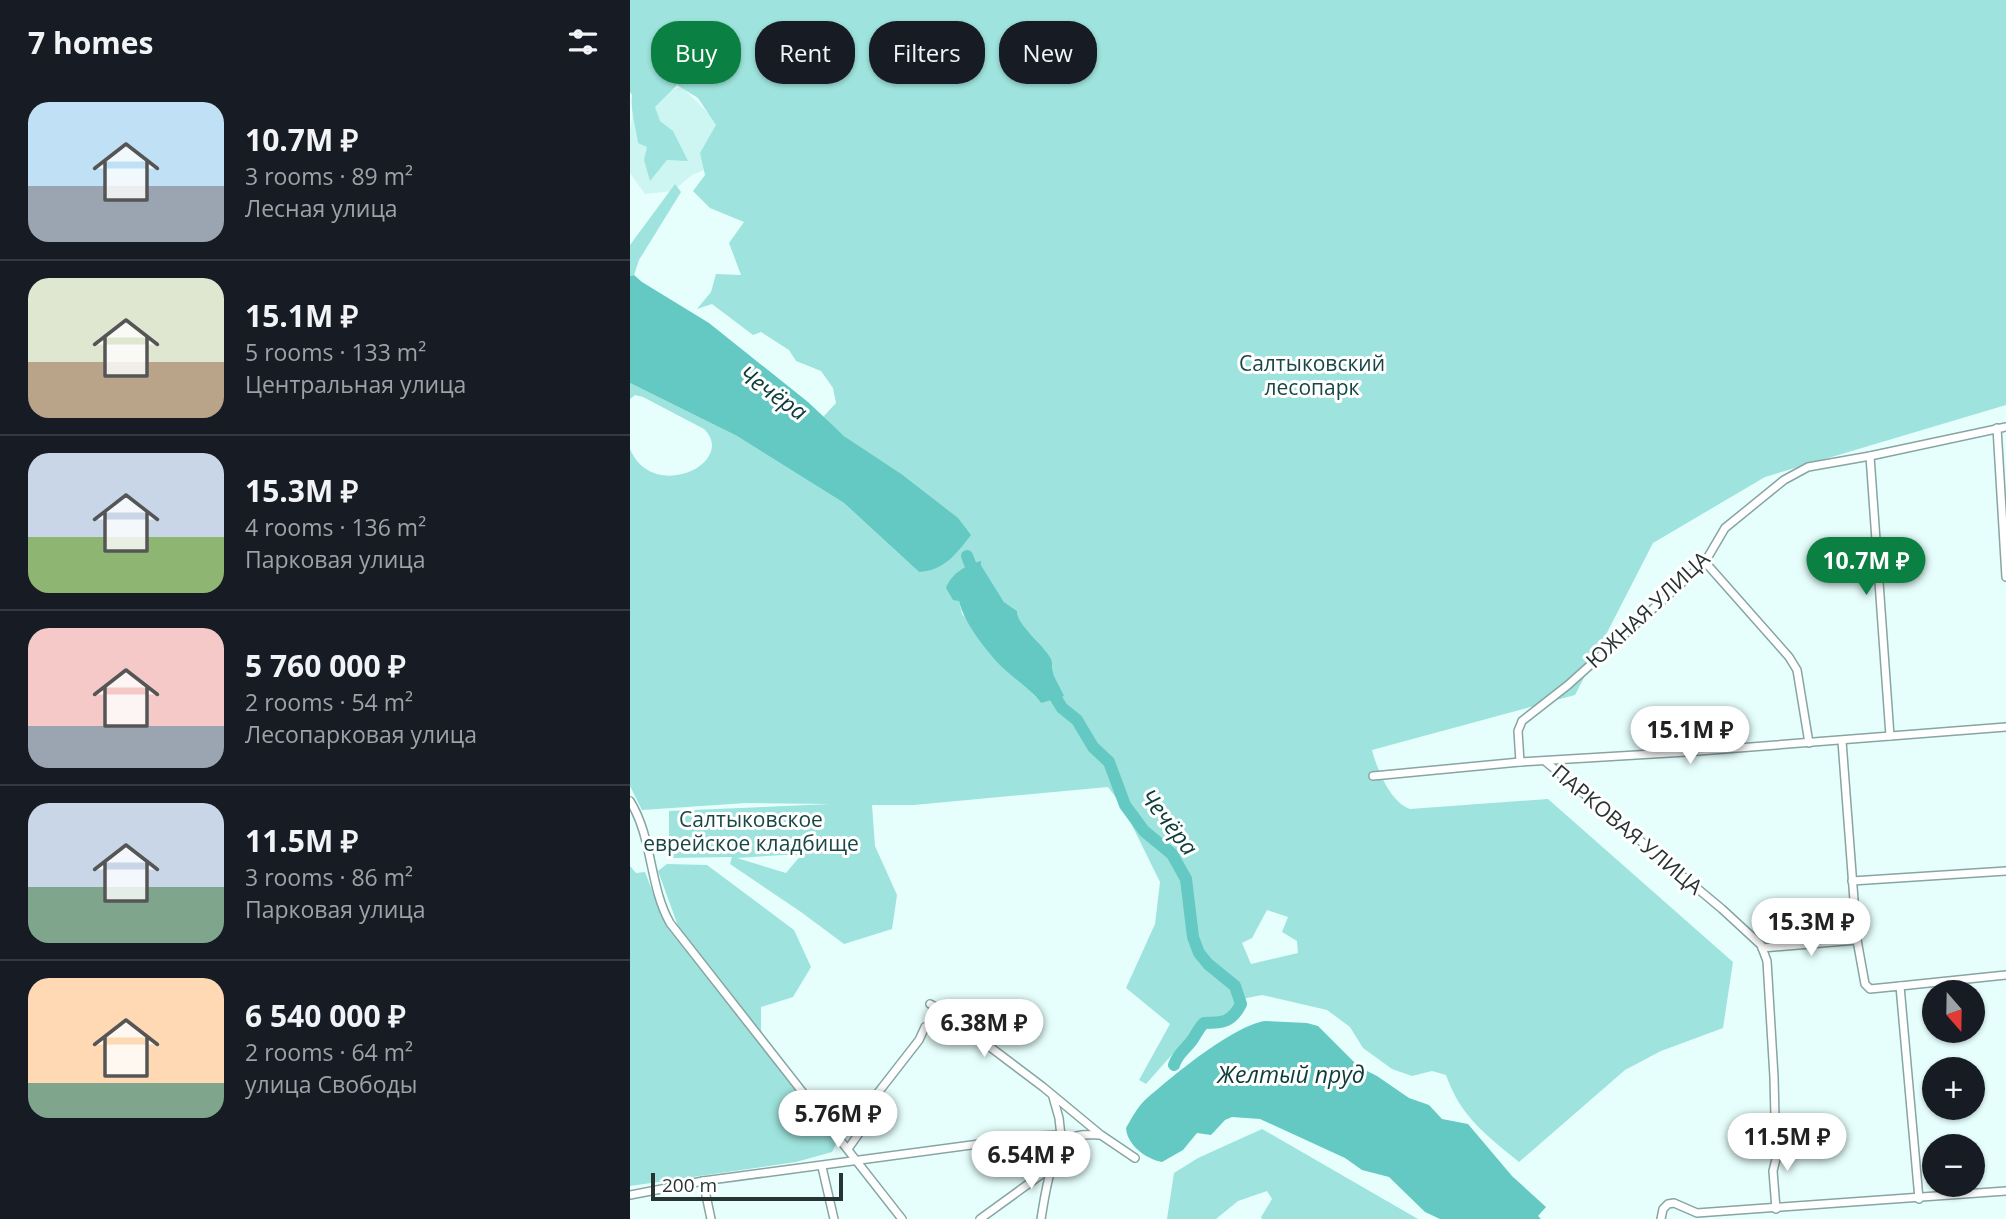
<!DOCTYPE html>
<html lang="en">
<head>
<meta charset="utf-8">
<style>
	:root { --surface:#171b24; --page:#20242c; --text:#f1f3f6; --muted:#9ea1a6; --line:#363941; --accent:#0b8043 }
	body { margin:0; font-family:"Open Sans",sans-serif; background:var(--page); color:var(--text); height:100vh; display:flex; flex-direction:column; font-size:26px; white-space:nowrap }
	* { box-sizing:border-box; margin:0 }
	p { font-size:23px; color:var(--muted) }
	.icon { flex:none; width:38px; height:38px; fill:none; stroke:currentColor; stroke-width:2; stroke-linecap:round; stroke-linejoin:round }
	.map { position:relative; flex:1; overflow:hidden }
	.drawer { display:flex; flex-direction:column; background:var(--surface); width:630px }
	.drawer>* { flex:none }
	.top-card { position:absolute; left:21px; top:21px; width:665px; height:63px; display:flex; gap:14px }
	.needle { width:46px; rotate:160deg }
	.controls { position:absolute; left:1292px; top:980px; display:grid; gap:14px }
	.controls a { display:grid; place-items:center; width:63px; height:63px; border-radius:50%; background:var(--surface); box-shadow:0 2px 5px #0004; font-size:35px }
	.scale { position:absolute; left:21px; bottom:18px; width:192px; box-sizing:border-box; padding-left:7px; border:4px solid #273432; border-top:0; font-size:19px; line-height:24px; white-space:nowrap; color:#273432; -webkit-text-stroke:5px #fff; paint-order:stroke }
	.price { position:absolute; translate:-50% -60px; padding:0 16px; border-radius:24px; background:#fff; color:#222; font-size:23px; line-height:46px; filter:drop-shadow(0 2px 4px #0008) }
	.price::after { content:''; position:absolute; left:50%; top:42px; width:21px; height:16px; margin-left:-10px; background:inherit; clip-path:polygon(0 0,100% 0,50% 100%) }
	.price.selected { background:var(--accent); color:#fff }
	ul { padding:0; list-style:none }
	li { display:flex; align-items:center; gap:21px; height:175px; padding:0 28px }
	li+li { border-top:2px solid var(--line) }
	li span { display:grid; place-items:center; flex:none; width:196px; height:140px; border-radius:21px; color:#555 }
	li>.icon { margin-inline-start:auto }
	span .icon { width:84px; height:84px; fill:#fffc; stroke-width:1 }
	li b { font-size:30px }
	h2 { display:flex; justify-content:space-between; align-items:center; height:84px; padding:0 28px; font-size:30px }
	.pill { padding:0 24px; border-radius:28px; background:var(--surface); box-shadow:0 2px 5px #0004; font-size:24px; line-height:63px }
	.pill.selected { background:var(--accent); color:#fff }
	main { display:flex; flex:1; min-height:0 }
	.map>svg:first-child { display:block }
	.built { fill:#cdf6f2 }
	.green { fill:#9ee3dd; fill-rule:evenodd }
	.water { fill:#64c9c2 }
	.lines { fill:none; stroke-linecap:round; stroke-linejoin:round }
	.river { stroke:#64c9c2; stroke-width:12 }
	.minor-casing { stroke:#87a5a2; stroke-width:10 }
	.minor { stroke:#fff; stroke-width:7 }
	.labels { text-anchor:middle; stroke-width:6; stroke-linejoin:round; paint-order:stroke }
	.park-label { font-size:21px; fill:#194744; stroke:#fff }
	.street-label { font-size:21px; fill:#273432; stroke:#fff }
	.water-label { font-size:23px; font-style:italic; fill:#0d3d3b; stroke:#fff }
</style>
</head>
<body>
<main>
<section class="drawer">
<h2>7 homes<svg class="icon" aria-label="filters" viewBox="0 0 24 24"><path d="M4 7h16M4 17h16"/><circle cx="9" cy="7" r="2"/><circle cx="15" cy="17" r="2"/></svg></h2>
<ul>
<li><span style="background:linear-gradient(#bfe0f5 60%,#9aa5b1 0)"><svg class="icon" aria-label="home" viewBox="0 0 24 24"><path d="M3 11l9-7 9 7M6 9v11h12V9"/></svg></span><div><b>10.7M ₽</b><p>3 rooms · 89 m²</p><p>Лесная улица</p></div></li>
<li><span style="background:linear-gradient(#dfe7d0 60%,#b9a48a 0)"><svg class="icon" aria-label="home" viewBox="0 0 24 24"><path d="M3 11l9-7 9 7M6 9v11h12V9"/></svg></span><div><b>15.1M ₽</b><p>5 rooms · 133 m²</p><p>Центральная улица</p></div></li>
<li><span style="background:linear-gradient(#c9d6e8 60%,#8fb573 0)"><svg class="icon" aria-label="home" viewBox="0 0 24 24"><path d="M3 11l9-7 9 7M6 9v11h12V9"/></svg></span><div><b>15.3M ₽</b><p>4 rooms · 136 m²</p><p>Парковая улица</p></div></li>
<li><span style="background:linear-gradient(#f6c9c9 70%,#9aa5b1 0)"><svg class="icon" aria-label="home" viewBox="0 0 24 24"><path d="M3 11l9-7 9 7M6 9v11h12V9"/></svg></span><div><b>5 760 000 ₽</b><p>2 rooms · 54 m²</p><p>Лесопарковая улица</p></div></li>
<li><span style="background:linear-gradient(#c9d6e8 60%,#7fa58c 0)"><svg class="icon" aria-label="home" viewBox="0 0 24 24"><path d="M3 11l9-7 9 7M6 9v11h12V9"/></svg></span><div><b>11.5M ₽</b><p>3 rooms · 86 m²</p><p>Парковая улица</p></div></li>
<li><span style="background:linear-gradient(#ffd9b3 75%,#7fa58c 0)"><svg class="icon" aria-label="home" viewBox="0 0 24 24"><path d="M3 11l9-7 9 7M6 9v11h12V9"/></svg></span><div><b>6 540 000 ₽</b><p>2 rooms · 64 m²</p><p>улица Свободы</p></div></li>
</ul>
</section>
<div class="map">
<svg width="1376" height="1219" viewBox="0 0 1376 1219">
	<rect width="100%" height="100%" fill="#e6fffd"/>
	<!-- built -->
	<path class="built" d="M52,87L78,113L100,129L98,160L62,175L43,191L15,194L0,173V131L4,106L17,97Z"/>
	<!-- green -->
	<g class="green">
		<path d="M0,0H1376V405L1135,477L1023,543L945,695L742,750C747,769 760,802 780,809L918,799L1103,962L1093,1028L1031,1051L995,1070L889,1162C855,1134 831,1117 816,1075L802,1071L782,1076L762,1069L733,1048L720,1027L697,1010L632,995L612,999L599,1013L570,1023L516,1084L509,1080L540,1024L496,988L525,924L530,882L493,807L478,787L284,805H242L245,846L267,895L262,929L214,944L171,912L100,864L102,857L39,858V811L201,804L116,803L12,810L0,786V449C23,504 108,462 74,429L13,397L5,395L0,399V383L107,436L214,503L289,572L270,473L214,436L193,417L206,403L203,388L191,371L166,361L159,350L131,332L123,335L82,304L67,309L81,292L86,274L111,275L99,243L114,222L80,208L63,191L75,175L70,153L86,125L68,98L47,85L25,107L30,121L43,131L58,161L37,160L20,181L14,160L17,147L8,143C6,127 0,110 2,95L0,92ZM351,565L374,602L387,611C387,631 424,646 423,671C422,681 415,694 411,703L332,614L329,601ZM153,855H171L156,873L107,858ZM637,910L658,917L652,932L667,941L668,953L621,964L612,943L622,938Z"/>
		<path d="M45,184L51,192L9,260L4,275L0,276V245Z"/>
		<path d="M37,864L77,865L164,930L181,967L163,997L131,1007V1029L135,1051L207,1142L202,1152L166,1162L0,1186V866L6,873L15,872L32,916L41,929L48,926L28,871Z"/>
		<path d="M632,1129L788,1219H632L631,1217L642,1199L637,1191L608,1201L586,1219H537L544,1173L568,1158Z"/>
	</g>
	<!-- water -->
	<g class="water">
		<path d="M4,275L12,282L79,323L178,402L214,436L270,473L328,518L341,535C327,553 314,571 289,572L214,503L107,436L0,383V276Z"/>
		<path d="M351,561V565L374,602L387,611C387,626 413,643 421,659C423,664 422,671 424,676C427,683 431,689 434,696L411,703C399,687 381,677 367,662C352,645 334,622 329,601L323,600L316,588C321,574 337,564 351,561Z"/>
		<path d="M635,1021L677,1023L688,1026L729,1067L747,1076L779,1098L799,1105L812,1119L838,1124L882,1176L916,1207L908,1216L911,1219H810L795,1212L759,1177L732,1170L715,1158L630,1119L602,1117L595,1120L581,1135L567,1133L553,1150L532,1162C516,1159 497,1145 496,1128C501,1119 507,1108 514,1101C540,1078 602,1026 635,1021Z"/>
	</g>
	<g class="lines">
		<!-- river -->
		<g class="river">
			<path d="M337,556L346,579"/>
			<path d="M419,687L432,708L447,720L463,747L479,762L495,805L514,831L542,854L556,879L563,937L569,953L578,964L605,986L611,1004C602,1022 593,1023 574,1023C567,1030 565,1038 559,1044C553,1051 547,1055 544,1065"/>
		</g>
		<defs>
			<g id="minor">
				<path d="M1367,428L1376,577"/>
				<path d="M1240,456L1260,736"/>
				<path d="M1075,562L1159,657L1167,670L1179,743"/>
				<path d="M1212,741L1227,940L1235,984L1240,989L1270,986L1289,1199"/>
				<path d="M890,762L888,731L892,721L938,685L1075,562L1095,528L1154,480L1178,467L1240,456L1376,427"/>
				<path d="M916,762L1092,909L1131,945L1137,961L1144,1077L1146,1159L1143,1171L1146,1209"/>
				<path d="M743,776L890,762L1056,752L1376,727"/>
				<path d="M0,801C23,838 19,886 40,923L272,1219"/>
				<path d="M1222,881L1376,871"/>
				<path d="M1132,948L1227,940"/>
				<path d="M1270,986L1376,975"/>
				<path d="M300,1004L311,1010L413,1087L471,1135L505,1158"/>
				<path d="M423,1097L429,1118L431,1136"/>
				<path d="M218,1149L232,1129L240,1103L289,1040L295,1027"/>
				<path d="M192,1167L204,1219"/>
				<path d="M73,1181L81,1219"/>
				<path d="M0,1195L73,1181L409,1136L430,1135"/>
				<path d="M350,1219L419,1169"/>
				<path d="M411,1219C415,1196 420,1149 442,1138C451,1133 461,1135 470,1135"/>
				<path d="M1031,1219L1033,1209L1038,1204L1044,1203L1067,1213L1376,1191"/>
			</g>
		</defs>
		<!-- minor casing -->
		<use href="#minor" class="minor-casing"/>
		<!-- minor -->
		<use href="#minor" class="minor"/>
	</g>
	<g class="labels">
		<!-- park labels -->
		<g class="park-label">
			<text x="682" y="371">Салтыковский<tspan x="682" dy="24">лесопарк</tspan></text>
			<text x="121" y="827">Салтыковское<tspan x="121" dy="24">еврейское кладбище</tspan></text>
		</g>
		<!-- street labels -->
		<g class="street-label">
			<text transform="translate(1018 610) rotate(-43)" y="7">ЮЖНАЯ УЛИЦА</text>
			<text transform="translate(997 830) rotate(40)" y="7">ПАРКОВАЯ УЛИЦА</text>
		</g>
		<!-- water labels -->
		<g class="water-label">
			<text transform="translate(143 393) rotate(35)" y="8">Чечёра</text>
			<text transform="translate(539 822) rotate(52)" y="8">Чечёра</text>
			<text x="661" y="1083">Желтый пруд</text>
		</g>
	</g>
</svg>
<div class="controls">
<a><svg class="needle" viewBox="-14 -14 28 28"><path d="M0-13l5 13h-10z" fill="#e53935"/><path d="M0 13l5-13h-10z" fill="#9ea1a6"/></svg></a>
<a>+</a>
<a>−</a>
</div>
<div class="scale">200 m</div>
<b class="price selected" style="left:1236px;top:597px">10.7M ₽</b>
<b class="price" style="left:1060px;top:766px">15.1M ₽</b>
<b class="price" style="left:1181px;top:958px">15.3M ₽</b>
<b class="price" style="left:354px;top:1059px">6.38M ₽</b>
<b class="price" style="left:208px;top:1150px">5.76M ₽</b>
<b class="price" style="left:1157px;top:1173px">11.5M ₽</b>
<b class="price" style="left:401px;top:1191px">6.54M ₽</b>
<div class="top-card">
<a class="pill selected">Buy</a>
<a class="pill">Rent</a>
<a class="pill">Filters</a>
<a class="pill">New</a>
</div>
</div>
</main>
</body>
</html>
